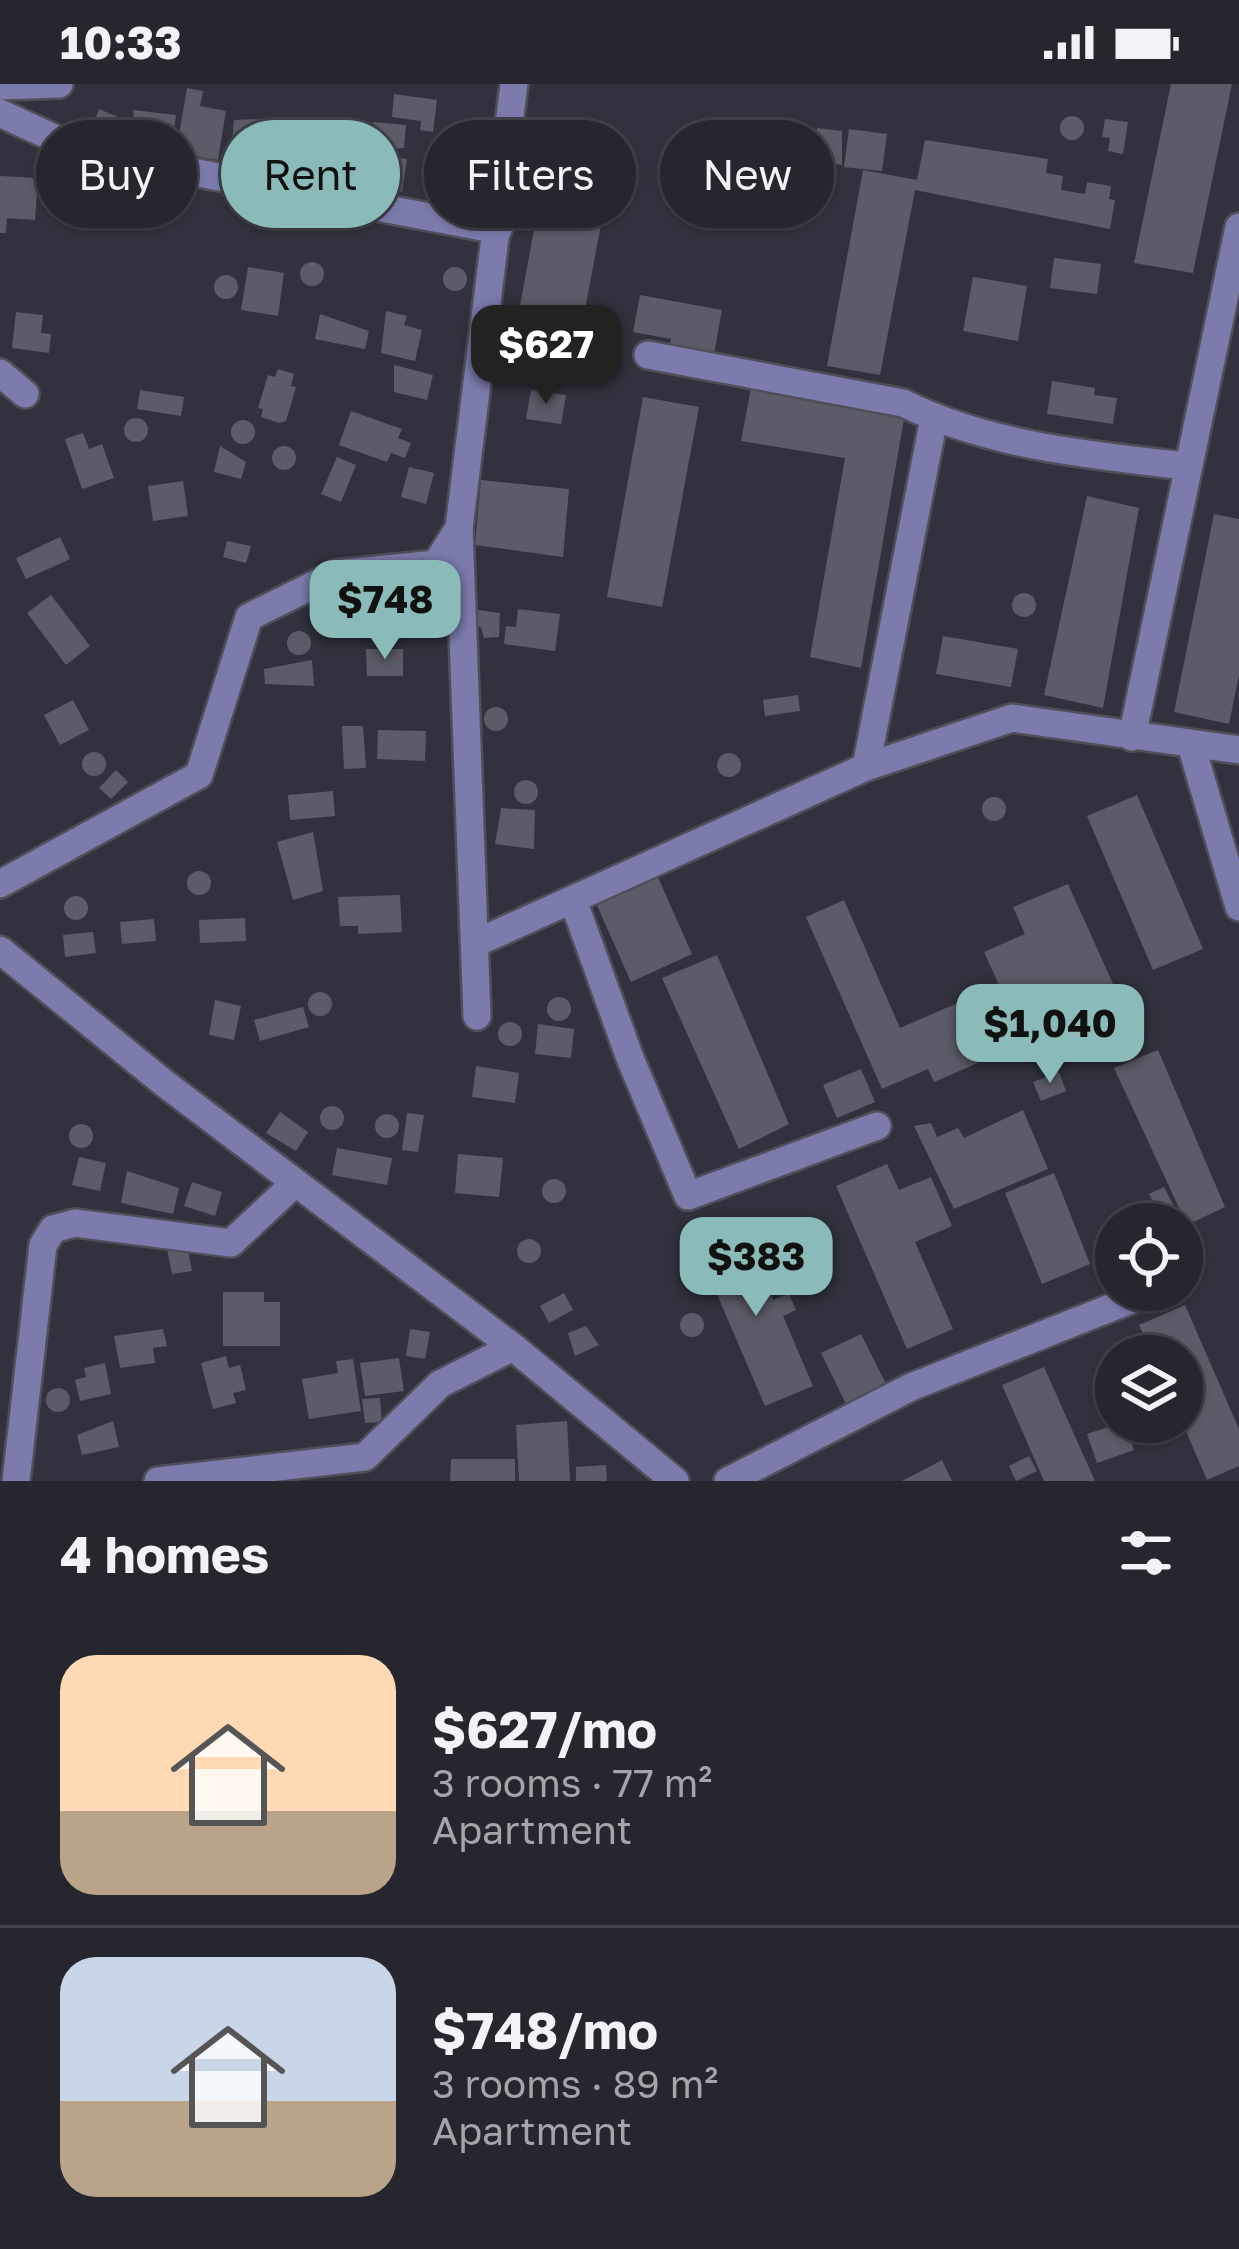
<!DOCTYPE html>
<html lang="en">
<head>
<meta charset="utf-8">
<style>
	:root { --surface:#25262e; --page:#31323a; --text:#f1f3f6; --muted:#a3a5aa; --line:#42434a; --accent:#8bbbb9 }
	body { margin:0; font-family:"Golos Text",sans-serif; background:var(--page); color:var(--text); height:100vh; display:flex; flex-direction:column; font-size:45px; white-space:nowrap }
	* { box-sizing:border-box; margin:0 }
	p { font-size:39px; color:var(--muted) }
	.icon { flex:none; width:66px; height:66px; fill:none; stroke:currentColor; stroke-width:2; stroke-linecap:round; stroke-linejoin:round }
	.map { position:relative; height:1397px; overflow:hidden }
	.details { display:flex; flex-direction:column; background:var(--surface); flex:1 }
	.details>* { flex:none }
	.top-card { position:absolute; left:36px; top:36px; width:1167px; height:108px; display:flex; gap:24px }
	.tools { position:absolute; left:1095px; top:1119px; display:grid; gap:24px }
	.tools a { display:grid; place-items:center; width:108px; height:108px; border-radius:50%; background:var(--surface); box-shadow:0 3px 9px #0004,0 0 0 3px var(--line); font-size:60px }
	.price { position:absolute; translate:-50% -102px; padding:0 27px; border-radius:24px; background:var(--accent); color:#111; font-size:39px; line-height:78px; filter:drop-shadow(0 3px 6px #0008) }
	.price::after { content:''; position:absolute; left:50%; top:72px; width:36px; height:27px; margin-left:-18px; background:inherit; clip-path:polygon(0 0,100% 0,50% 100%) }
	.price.active { background:#222; color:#fff }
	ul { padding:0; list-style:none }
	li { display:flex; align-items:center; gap:36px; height:300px; padding:0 60px }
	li+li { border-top:3px solid var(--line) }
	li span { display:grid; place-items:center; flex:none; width:336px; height:240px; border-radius:36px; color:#555 }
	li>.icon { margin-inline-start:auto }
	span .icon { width:144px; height:144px; fill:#fffc; stroke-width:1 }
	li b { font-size:51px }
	h2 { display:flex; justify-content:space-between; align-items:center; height:144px; padding:0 60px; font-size:51px }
	.pill { padding:0 42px; border-radius:54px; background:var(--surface); box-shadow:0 3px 9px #0004,0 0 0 3px var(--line); font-size:42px; line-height:108px }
	.pill.active { background:var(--accent); color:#111 }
	.status { display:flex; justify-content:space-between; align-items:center; height:84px; padding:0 60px; background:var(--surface); direction:ltr }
	.status svg { height:33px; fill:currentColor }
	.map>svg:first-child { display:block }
	.building { fill:#5b5c68 }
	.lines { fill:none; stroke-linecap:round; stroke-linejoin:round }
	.minor-casing { stroke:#4e4f59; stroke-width:32 }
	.minor { stroke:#7b7cac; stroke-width:27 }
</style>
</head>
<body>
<div class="status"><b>10:33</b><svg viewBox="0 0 49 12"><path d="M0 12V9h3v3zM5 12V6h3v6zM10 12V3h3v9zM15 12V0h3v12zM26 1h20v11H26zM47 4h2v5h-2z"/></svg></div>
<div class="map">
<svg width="1239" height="1397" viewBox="0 0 1239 1397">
	<rect width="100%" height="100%" fill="#31323d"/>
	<!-- building -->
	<g class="building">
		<path d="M1171,0H1232L1193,189L1134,179Z"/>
		<path d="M187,4L203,7L200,22L226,27L218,76L176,69Z"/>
		<path d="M394,10L437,16L433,48L420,46L421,37L392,33Z"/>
		<path d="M99,25L118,33L109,54L91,47Z"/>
		<path d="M133,26L176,31L171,67L137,62Z"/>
		<circle cx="1072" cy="44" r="12"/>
		<path d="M256,35L275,37L271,83L230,79L234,36Z"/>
		<path d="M1105,35L1128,38L1123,70L1108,67L1110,54L1102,53Z"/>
		<path d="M554,37L618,49L576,274L497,259L501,235L517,238Z"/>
		<path d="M373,38L406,41L404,64L379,66L380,58L371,57Z"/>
		<path d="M817,44L842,47V81L836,80L835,89L812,86Z"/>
		<path d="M849,45L887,50L882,87L844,83Z"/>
		<path d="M294,51L327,59L322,83L289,75Z"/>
		<path d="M925,56L1048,75L1046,89L1063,92L1061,106L1085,110L1087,98L1111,102L1109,115L1115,116L1110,145L915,106L880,291L827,282L863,86L917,96Z"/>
		<path d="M371,70L407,75L402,108L366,103Z"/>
		<circle cx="435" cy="86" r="12"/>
		<path d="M0,92L38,94L35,136L7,134L6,149H0Z"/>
		<path d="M1054,174L1101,180L1097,210L1050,204Z"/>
		<circle cx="312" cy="190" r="12"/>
		<path d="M248,183L284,189L278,232L241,226Z"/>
		<circle cx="455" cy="195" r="12"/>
		<circle cx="226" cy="203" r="12"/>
		<path d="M973,193L1027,202L1018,257L963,247Z"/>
		<path d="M640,211L722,226L714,270L668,271L671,255L633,248Z"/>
		<path d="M386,227L407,232L404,241L422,246L415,277L381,269Z"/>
		<path d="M16,228L43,231L41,249L51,250L49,269L12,264Z"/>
		<path d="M320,230L369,247L365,265L315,255Z"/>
		<path d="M394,281L433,291L427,316L394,308Z"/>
		<path d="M278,285L294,290L291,302L296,303L286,337L279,339L261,333L263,325L258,324L268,291L275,293Z"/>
		<path d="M1052,297L1095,304L1094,311L1117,314L1113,340L1047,330Z"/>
		<path d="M751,304L904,335L861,584L810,573L845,374L741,357Z"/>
		<path d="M140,306L184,313L181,332L137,325Z"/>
		<path d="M531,306L566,311L561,340L526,335Z"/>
		<path d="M643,313L699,323L662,523L607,513Z"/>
		<path d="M351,327L402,345L398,354L411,359L405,374L391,369L387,378L339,361Z"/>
		<circle cx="136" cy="346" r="12"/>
		<circle cx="243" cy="348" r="12"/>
		<path d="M83,349L89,365L102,360L114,394L82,405L65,355Z"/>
		<path d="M220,362L246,378L241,395L214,388Z"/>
		<circle cx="284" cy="374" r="12"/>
		<path d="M337,373L356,381L341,418L321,410Z"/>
		<path d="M409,383L434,389L426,420L401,413Z"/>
		<path d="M481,396L569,405L563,473L475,461Z"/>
		<path d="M183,397L188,432L153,437L148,402Z"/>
		<path d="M1087,412L1139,424L1103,624L1044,611Z"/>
		<path d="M1214,430L1239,435V591L1229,640L1174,628Z"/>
		<path d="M60,453L70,475L26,495L16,474Z"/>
		<path d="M227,457L251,462L246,479L223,473Z"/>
		<circle cx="1024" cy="521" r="12"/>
		<path d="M51,511L90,562L66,581L27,529Z"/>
		<path d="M471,525L500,529L499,553L484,554L481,543L472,542Z"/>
		<path d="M518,525L560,530L555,567L504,560L506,542L516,543Z"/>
		<circle cx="299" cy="559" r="12"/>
		<path d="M943,552L1018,565L1011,603L936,590Z"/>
		<path d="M366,565H403V592H367Z"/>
		<path d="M312,576L314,602L265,600L264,585Z"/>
		<path d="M798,611L800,627L765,632L763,616Z"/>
		<path d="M73,616L89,646L60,661L44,631Z"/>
		<circle cx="496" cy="635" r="12"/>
		<path d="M342,642H363L366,684L344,685Z"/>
		<path d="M378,646L426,647L425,677L377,675Z"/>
		<circle cx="94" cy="680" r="12"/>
		<circle cx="729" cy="681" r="12"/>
		<path d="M116,686L128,698L111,715L99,704Z"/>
		<circle cx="526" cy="708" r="12"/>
		<path d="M333,707L335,732L290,736L288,711Z"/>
		<path d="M1137,711L1203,865L1153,886L1087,732Z"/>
		<circle cx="994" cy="725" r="12"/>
		<path d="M501,724L535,726L534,765L495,760Z"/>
		<path d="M313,748L323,807L293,816L277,758Z"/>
		<circle cx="199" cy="799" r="12"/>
		<path d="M657,791L692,870L631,898L596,819Z"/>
		<path d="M1068,800L1114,902L971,965L978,979L934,998L928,985L882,1005L806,833L844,816L900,944L999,901L984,868L1025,850L1013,823Z"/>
		<path d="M400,811L402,848L358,850V842H340L338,813Z"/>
		<circle cx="76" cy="824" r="12"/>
		<path d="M245,834L246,857L200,859L199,836Z"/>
		<path d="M154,835L156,857L122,860L120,838Z"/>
		<path d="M93,848L96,869L65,873L63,851Z"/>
		<path d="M717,871L789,1040L739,1065L662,894Z"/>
		<circle cx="320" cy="920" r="12"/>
		<circle cx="559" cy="925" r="12"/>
		<path d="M215,916L241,922L234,956L209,951Z"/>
		<path d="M303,923L309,943L260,957L254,936Z"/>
		<circle cx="510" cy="950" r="12"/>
		<path d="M538,940L574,945L571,974L535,970Z"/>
		<path d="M1158,966L1225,1123L1187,1141L1114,984Z"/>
		<path d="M476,982L519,989L515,1019L472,1013Z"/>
		<path d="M861,985L875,1018L837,1034L823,1001Z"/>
		<path d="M1059,988L1066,1007L1041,1017L1033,998Z"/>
		<circle cx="332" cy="1034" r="12"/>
		<path d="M1023,1026L1048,1085L954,1125L914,1042L931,1039L937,1053L958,1044L964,1054Z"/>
		<path d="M280,1028L308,1048L296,1067L266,1049Z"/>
		<path d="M407,1029L424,1031L418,1068L402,1066Z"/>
		<circle cx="387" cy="1042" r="12"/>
		<circle cx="81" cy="1052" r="12"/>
		<path d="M337,1064L392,1074L387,1101L332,1091Z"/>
		<path d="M458,1070L503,1074L499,1113L455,1109Z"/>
		<path d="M79,1073L106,1079L100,1107L72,1101Z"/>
		<path d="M887,1080L899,1106L931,1093L952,1142L915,1158L953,1245L907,1265L836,1102Z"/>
		<path d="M127,1087L179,1104L173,1130L121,1119Z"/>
		<path d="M1054,1089L1090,1180L1042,1200L1005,1109Z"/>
		<circle cx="554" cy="1107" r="12"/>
		<path d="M192,1098L222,1108L215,1132L184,1122Z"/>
		<path d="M1164,1103L1183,1140H1165L1149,1110Z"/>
		<path d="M743,1147L773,1216L789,1210L796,1226L783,1232L813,1302L765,1322L698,1166Z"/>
		<circle cx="529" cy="1167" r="12"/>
		<path d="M187,1162L192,1187L172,1190L167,1165Z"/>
		<path d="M223,1208H264V1218H280V1262H223Z"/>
		<path d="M564,1209L573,1226L549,1239L540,1222Z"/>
		<path d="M1185,1221L1239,1345V1382L1207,1396L1182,1338V1272H1153L1139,1241Z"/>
		<circle cx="692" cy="1241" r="12"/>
		<path d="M586,1242L599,1261L575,1272L568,1249Z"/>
		<path d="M163,1245L167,1262L153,1264L155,1279L120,1284L114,1252Z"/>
		<path d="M410,1245L430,1248L425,1275L406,1272Z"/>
		<path d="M861,1250L888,1304L848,1324L821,1269Z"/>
		<path d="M226,1272L229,1284L240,1281L246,1306L233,1309L236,1319L213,1325L201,1279Z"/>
		<path d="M399,1274L404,1307L365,1312L360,1279Z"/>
		<path d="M353,1275L361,1327L309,1335L302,1295L338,1289L336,1277Z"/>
		<path d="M105,1279L111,1310L80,1317L75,1296L86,1293L84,1284Z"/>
		<path d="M1044,1283L1095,1397H1044L1002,1301Z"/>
		<circle cx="58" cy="1316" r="12"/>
		<path d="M380,1314L382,1338L365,1339L362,1315Z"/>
		<path d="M113,1337L119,1363L82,1371L77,1351Z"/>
		<path d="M567,1337L570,1397H519L516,1341Z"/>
		<path d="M1124,1338L1134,1366L1097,1379L1087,1350Z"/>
		<path d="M1149,1338H1177L1182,1351L1157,1360Z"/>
		<path d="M1029,1372L1037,1387L1016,1397L1009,1382Z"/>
		<path d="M451,1375H515V1397H450Z"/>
		<path d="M942,1376L952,1397H902Z"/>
		<path d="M606,1381L607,1397H576V1383Z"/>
	</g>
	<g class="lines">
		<defs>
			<g id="minor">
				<path d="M0,2L59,0"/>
				<path d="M0,29L82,67L498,146"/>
				<path d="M648,271L903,319C990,362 1090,371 1185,382"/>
				<path d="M0,289L25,310"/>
				<path d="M1132,653L1239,143"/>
				<path d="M1192,664L1239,823"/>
				<path d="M866,683L934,334"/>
				<path d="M0,800L199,691L249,533L336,490L436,480L459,444"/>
				<path d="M573,816L630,974L688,1112L877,1042"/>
				<path d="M478,858L866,683L1012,634L1239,666"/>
				<path d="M0,866L164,999L513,1263L675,1397"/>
				<path d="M477,932L459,444L514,0"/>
				<path d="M16,1397L43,1161L53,1145L75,1139L231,1159L295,1099"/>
				<path d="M158,1397L365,1373L440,1300L513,1263"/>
				<path d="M728,1397L911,1303L1138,1213"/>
			</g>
		</defs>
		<!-- minor casing -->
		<use href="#minor" class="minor-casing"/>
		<!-- minor -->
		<use href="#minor" class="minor"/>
	</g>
</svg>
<div class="tools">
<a><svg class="icon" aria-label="locate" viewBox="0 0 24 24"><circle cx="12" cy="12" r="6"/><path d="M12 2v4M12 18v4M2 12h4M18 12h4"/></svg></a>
<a><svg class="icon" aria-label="layers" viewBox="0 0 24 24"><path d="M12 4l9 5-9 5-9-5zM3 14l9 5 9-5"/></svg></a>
</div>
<b class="price active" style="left:546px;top:323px">$627</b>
<b class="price" style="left:385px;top:578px">$748</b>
<b class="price" style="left:1050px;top:1002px">$1,040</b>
<b class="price" style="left:756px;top:1235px">$383</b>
<div class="top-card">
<a class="pill">Buy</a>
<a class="pill active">Rent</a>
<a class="pill">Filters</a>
<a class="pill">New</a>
</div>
</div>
<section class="details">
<h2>4 homes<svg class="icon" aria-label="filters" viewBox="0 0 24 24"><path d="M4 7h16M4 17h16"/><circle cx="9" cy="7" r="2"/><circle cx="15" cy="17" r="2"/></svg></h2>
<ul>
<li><span style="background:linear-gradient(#ffd9b3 65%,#b9a48a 0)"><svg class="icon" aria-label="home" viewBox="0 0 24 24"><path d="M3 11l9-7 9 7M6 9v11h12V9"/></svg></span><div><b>$627/mo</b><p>3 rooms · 77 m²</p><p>Apartment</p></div></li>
<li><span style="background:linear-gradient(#c9d6e8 60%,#b9a48a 0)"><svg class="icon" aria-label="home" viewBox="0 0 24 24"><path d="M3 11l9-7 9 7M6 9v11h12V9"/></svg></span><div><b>$748/mo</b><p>3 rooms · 89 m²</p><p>Apartment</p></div></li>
</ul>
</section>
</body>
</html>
